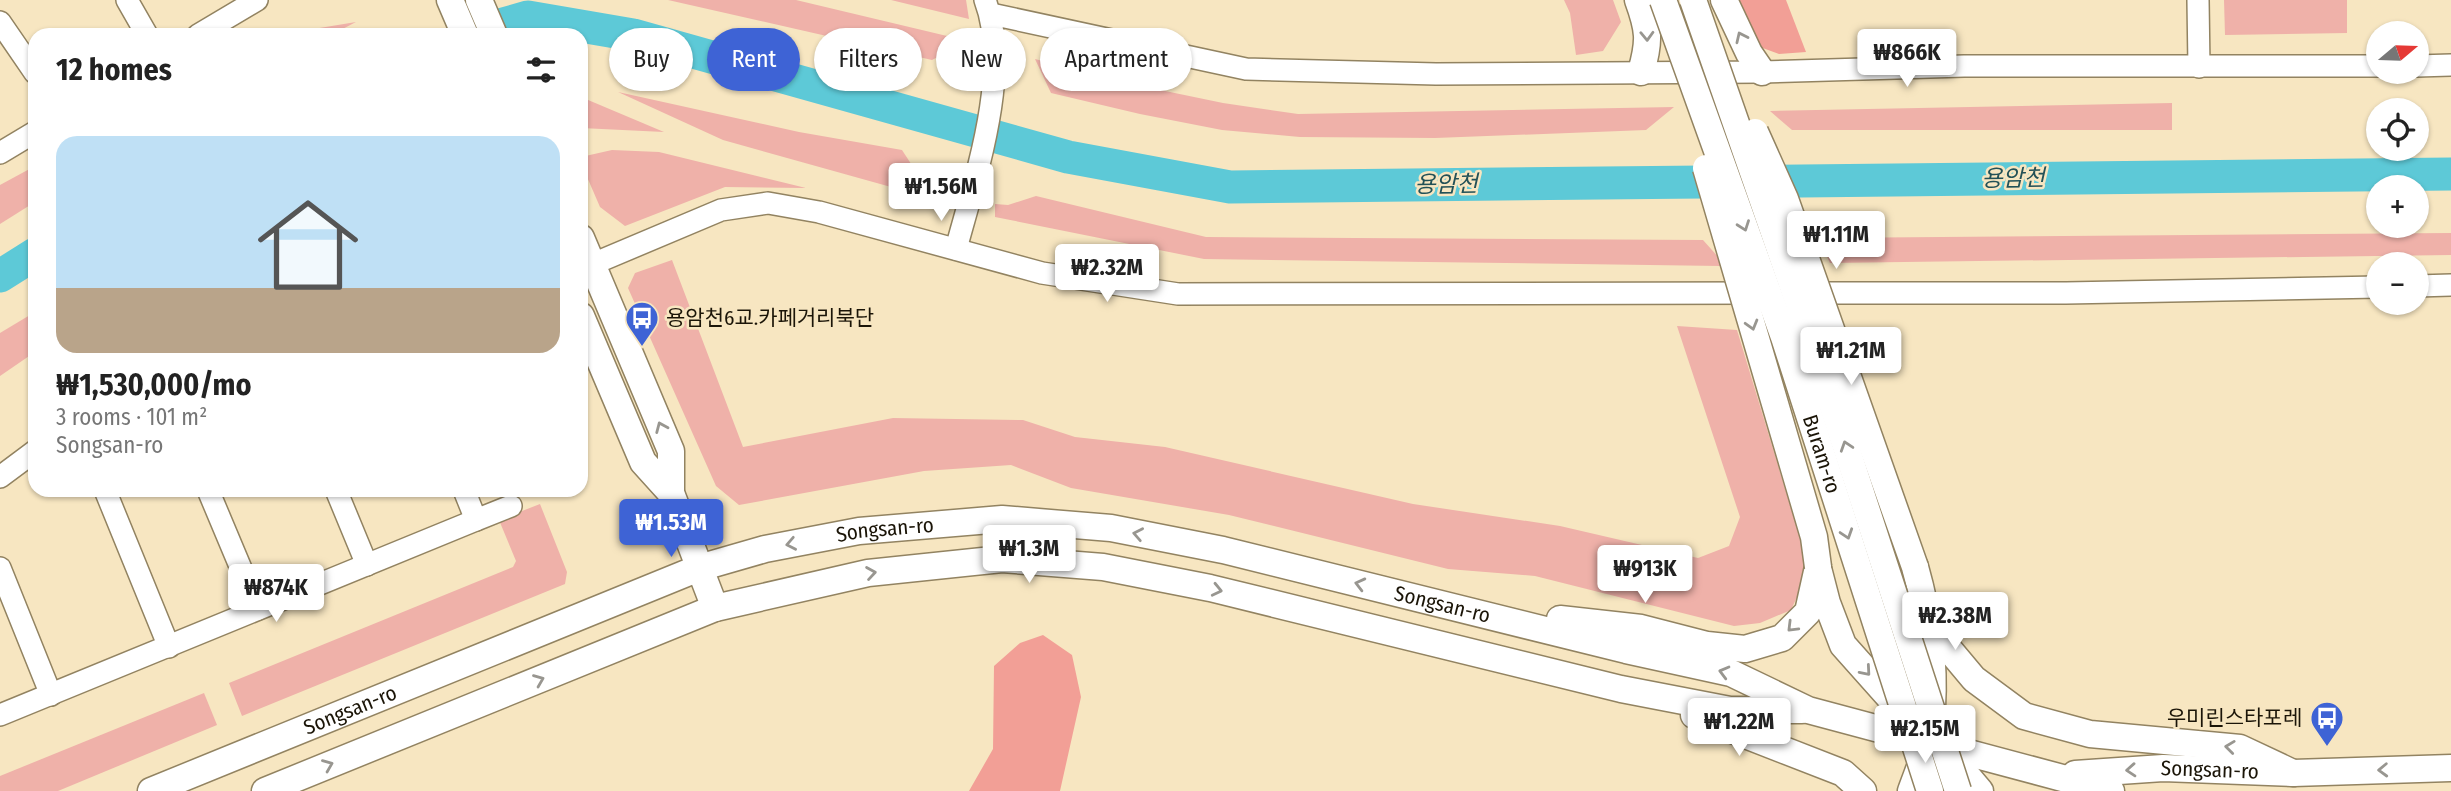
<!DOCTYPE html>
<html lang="en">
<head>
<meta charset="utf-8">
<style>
	:root { --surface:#fff; --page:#f6f6f6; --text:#222; --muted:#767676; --accent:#3e63d5 }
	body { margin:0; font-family:"Fira Sans Condensed","Noto Sans KR",sans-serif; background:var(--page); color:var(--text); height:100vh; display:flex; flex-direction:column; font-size:26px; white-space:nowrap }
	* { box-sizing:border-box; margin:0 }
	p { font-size:23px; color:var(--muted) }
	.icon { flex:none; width:38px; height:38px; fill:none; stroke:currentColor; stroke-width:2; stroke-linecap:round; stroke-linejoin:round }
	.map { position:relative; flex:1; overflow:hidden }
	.sheet { position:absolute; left:28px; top:28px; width:560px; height:469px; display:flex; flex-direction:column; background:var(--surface); border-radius:21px; box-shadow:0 2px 5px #0004 }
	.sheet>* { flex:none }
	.hud { position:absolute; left:609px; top:28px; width:665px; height:63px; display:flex; gap:14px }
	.needle { width:46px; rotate:71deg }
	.buttons { position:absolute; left:2366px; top:21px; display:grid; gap:14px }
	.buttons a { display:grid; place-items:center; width:63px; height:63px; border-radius:50%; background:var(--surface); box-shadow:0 2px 5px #0004; font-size:35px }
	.price { position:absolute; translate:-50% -60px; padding:0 16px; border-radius:7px; background:#fff; color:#222; font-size:23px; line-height:46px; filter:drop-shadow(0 2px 4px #0008) }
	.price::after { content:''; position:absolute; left:50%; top:42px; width:21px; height:16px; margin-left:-10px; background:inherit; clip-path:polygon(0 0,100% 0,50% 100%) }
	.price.active { background:var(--accent); color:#fff }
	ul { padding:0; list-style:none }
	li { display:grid; align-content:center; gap:14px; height:371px; padding:0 28px }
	li span { display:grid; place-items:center; height:217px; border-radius:21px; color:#555 }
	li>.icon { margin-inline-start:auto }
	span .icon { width:126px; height:126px; fill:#fffc; stroke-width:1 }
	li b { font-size:30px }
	h2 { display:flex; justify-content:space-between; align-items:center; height:84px; padding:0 28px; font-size:30px }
	.pill { padding:0 24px; border-radius:32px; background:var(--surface); box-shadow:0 2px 5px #0004; font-size:24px; line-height:63px }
	.pill.active { background:var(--accent); color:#fff }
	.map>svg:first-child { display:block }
	.green { fill:#efb1a9 }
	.forest { fill:#f29f96 }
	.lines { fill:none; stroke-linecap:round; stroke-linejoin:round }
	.river { stroke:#5dc9d7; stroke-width:33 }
	.minor-casing { stroke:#928361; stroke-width:24 }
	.tertiary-casing { stroke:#928361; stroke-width:29 }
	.minor { stroke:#fff; stroke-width:21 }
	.tertiary { stroke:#fff; stroke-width:26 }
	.tertiary-bridge-casing { stroke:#928361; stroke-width:29; stroke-linecap:butt }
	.tertiary-bridge { stroke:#fff; stroke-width:26 }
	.oneway { stroke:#989690 }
	.labels { text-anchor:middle; stroke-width:5; stroke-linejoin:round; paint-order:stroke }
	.poi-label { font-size:21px; fill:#1b1508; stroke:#f7e6c1; text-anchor:start }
	.street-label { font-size:21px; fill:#1b1508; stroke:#f7e6c1 }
	.water-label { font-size:23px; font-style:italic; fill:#225157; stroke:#f7e6c1 }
</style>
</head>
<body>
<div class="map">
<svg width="2451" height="791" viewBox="0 0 2451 791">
	<rect width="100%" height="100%" fill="#f7e6c1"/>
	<!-- green -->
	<g class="green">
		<path d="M668,0H796L968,41L932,60Z"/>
		<path d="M891,0H966L969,19Z"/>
		<path d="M1564,0H1613L1621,22L1603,51L1576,55L1570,13Z"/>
		<path d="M2224,0H2347V33L2225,35Z"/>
		<path d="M356,22L331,35H277Z"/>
		<path d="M1035,59L1141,86L1223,103L1298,114L1674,107L1646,130L1435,138L1300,137L1222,130L1140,114L1051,93Z"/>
		<path d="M618,92L799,132L902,150L934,199L723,140Z"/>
		<path d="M581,97L664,132L581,128Z"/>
		<path d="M2172,103V130H1792L1770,111Z"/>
		<path d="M612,150L659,152L806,188L725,187L625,226L600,207L581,163V157Z"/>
		<path d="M35,166V202L0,224V185Z"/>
		<path d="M1036,196L1206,237L1703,240L1720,259L1721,266L1204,259L995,217V204L1008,205Z"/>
		<path d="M2451,233V255L1830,263L1818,238Z"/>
		<path d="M672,260L743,447L893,418L1023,420L1075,437L1165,447L1413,504L1560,526L1698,558L1729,546L1740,517L1677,326L1737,330L1806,558L1802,586L1791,610L1760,623L1734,626L1535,576L1448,569L1229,515L1071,488L1011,465L924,471L739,505L716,486L628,288L635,273Z"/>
		<path d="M35,312V352L0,376V333Z"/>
		<path d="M540,504L567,572L565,584L242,716L229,683L513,567L516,561L499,520Z"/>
		<path d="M204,693L217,725L58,791H0V776Z"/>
	</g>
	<!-- forest -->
	<g class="forest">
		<path d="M1734,0H1786L1806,52L1779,54L1760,47Z"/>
		<path d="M1043,635L1072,655L1081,697L1060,791H969L993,749L994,666L1020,643Z"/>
	</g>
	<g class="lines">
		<!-- river -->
		<g class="river">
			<path d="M464,35L528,17L633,35L1068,157L1230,187L2451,174"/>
			<path d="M0,276L35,254"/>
		</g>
		<defs>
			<g id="minor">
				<path d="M127,0L147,35"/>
				<path d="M2198,0L2199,67"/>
				<path d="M991,14L1246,69L1436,74L1762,72L1964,66H2378"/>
				<path d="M0,22L35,73"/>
				<path d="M198,35L257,0"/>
				<path d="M2417,66L2451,65"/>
				<path d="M0,153L35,132"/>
				<path d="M956,249C975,178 1012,71 985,0"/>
				<path d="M581,269L721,210L768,203L819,212L1042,273L1178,294L1756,293"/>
				<path d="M2417,286L2451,285"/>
				<path d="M1803,293H2066L2378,287"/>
				<path d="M0,477L35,451"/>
				<path d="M105,490L169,647"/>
				<path d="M208,490L258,609"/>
				<path d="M336,490L367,565"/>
				<path d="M476,520L511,506"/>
				<path d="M0,568L51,695"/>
				<path d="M0,715L476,520L464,490"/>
			</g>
			<g id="tertiary">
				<path d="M450,0L465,35"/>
				<path d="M479,0L494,35"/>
				<path d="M1638,0C1649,30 1650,41 1641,72"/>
				<path d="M1724,0L1749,53L1762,72"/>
				<path d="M581,238L671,451V493L715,608"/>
				<path d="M581,316L643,462L671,493"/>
				<path d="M1915,567C1928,613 1935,660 1932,707"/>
				<path d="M1819,572L1827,603L1843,645L1908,718"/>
				<path d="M1925,603L1948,648L1974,679L2024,716L2090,734L2240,748L2293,773"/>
				<path d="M1560,619L1641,628L1707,645L1745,649L1782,638L1808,612L1818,567"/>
				<path d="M1694,715L1843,773L1863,791"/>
				<path d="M1939,751L1964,772L1980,791"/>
				<path id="s1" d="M2075,774L2163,768L2293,773L2451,768"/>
				<path id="s2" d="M151,791L699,568L765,549L859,531L1002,519L1111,528L1223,550L1626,650L1731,673L1808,710L2111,791"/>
				<path d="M265,791L715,608L868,573L1002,559L1103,567L1210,588L1621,689L1730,710H1802"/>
				<path d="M1911,791L1927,748"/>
			</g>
		</defs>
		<!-- minor casing -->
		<use href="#minor" class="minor-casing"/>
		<!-- tertiary casing -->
		<use href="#tertiary" class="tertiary-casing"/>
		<!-- minor -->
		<use href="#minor" class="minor"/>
		<!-- tertiary -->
		<use href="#tertiary" class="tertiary"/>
		<defs>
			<g id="tertiary-bridge">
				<path id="s3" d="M1663,0L1784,337L1930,791"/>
				<path d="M1693,0L1807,327L1958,791"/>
				<path d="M1755,132L1785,199L1915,567"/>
				<path d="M1706,168L1814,537L1818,567"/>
			</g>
		</defs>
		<!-- tertiary-bridge casing -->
		<use href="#tertiary-bridge" class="tertiary-bridge-casing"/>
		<!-- tertiary-bridge -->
		<use href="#tertiary-bridge" class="tertiary-bridge"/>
	</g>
	<!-- one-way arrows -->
	<defs><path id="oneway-chevron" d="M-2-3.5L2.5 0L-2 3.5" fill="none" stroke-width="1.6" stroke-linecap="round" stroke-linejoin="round" transform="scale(1.75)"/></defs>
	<g class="oneway">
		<use href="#oneway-chevron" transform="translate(1647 36) rotate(88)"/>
		<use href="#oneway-chevron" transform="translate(1741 37) rotate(-115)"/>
		<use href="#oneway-chevron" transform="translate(1744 226) rotate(70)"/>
		<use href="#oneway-chevron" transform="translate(1752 325) rotate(74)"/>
		<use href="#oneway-chevron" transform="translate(661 427) rotate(-113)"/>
		<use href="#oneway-chevron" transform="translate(1846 446) rotate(-108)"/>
		<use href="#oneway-chevron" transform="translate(1138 534) rotate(-169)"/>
		<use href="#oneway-chevron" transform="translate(1847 534) rotate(72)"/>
		<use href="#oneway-chevron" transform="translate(791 544) rotate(169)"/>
		<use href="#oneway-chevron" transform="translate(871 573) rotate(-9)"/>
		<use href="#oneway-chevron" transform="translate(1360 584) rotate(-166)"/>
		<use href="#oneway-chevron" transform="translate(1217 590) rotate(13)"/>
		<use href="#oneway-chevron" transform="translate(1792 627) rotate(135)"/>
		<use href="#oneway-chevron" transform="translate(1866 671) rotate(49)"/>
		<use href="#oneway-chevron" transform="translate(1724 672) rotate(-165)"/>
		<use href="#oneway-chevron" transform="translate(539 680) rotate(-22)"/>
		<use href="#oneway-chevron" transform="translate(2230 747) rotate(-173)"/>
		<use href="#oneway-chevron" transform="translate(328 765) rotate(-22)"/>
		<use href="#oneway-chevron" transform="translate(2131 770) rotate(176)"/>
		<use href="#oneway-chevron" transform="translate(2383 770) rotate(178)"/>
	</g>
	<!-- icons -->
	<defs>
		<symbol id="bus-pin" viewBox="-11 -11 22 30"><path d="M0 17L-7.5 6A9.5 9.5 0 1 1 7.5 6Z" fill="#3e63d5" stroke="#f7e6c1"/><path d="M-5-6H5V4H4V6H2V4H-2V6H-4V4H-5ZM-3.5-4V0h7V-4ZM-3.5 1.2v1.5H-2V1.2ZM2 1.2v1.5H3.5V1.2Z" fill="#fff"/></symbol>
	</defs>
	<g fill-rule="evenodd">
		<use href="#bus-pin" x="623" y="299" width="38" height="52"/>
		<use href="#bus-pin" x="2308" y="699" width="38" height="52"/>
	</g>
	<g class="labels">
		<!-- poi labels -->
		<g class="poi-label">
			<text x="666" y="325">용암천6교.카페거리북단</text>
			<text x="2302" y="725" text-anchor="end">우미린스타포레</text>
		</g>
		<!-- street labels -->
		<g class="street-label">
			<text dy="7" stroke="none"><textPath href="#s3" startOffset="481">Buram-ro</textPath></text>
			<text dy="7" stroke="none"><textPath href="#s2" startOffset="782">Songsan-ro</textPath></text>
			<text dy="7" stroke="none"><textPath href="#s2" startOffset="1349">Songsan-ro</textPath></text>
			<text dy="7" stroke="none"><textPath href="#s2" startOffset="215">Songsan-ro</textPath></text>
			<text dy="7" stroke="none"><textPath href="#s1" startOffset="135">Songsan-ro</textPath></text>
		</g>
		<!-- water labels -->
		<g class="water-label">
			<text transform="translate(2013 178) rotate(-1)" y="8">용암천</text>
			<text transform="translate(1446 184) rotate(-1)" y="8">용암천</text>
		</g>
	</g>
</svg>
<div class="buttons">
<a><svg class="needle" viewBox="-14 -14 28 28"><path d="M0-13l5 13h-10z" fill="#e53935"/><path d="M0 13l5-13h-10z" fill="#767676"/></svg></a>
<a><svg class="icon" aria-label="locate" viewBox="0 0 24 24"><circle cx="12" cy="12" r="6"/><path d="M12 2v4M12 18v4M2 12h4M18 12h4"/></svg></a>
<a>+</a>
<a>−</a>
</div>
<b class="price" style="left:1907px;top:89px">₩866K</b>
<b class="price" style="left:941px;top:223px">₩1.56M</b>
<b class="price" style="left:1836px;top:271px">₩1.11M</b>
<b class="price" style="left:1107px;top:304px">₩2.32M</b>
<b class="price" style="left:1851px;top:387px">₩1.21M</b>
<b class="price active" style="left:671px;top:559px">₩1.53M</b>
<b class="price" style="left:1029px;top:585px">₩1.3M</b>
<b class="price" style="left:1645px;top:605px">₩913K</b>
<b class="price" style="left:276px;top:624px">₩874K</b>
<b class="price" style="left:1955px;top:652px">₩2.38M</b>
<b class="price" style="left:1739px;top:758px">₩1.22M</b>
<b class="price" style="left:1925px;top:765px">₩2.15M</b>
<div class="hud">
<a class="pill">Buy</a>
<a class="pill active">Rent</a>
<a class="pill">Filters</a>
<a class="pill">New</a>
<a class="pill">Apartment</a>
</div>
<section class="sheet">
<h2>12 homes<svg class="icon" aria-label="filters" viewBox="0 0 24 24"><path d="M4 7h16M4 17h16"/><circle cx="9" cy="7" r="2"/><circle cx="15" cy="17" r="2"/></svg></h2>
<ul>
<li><span style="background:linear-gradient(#bfe0f5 70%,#b9a48a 0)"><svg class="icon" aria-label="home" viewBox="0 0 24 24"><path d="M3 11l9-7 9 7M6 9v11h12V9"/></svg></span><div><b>₩1,530,000/mo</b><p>3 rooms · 101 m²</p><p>Songsan-ro</p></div></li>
</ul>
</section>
</div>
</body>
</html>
